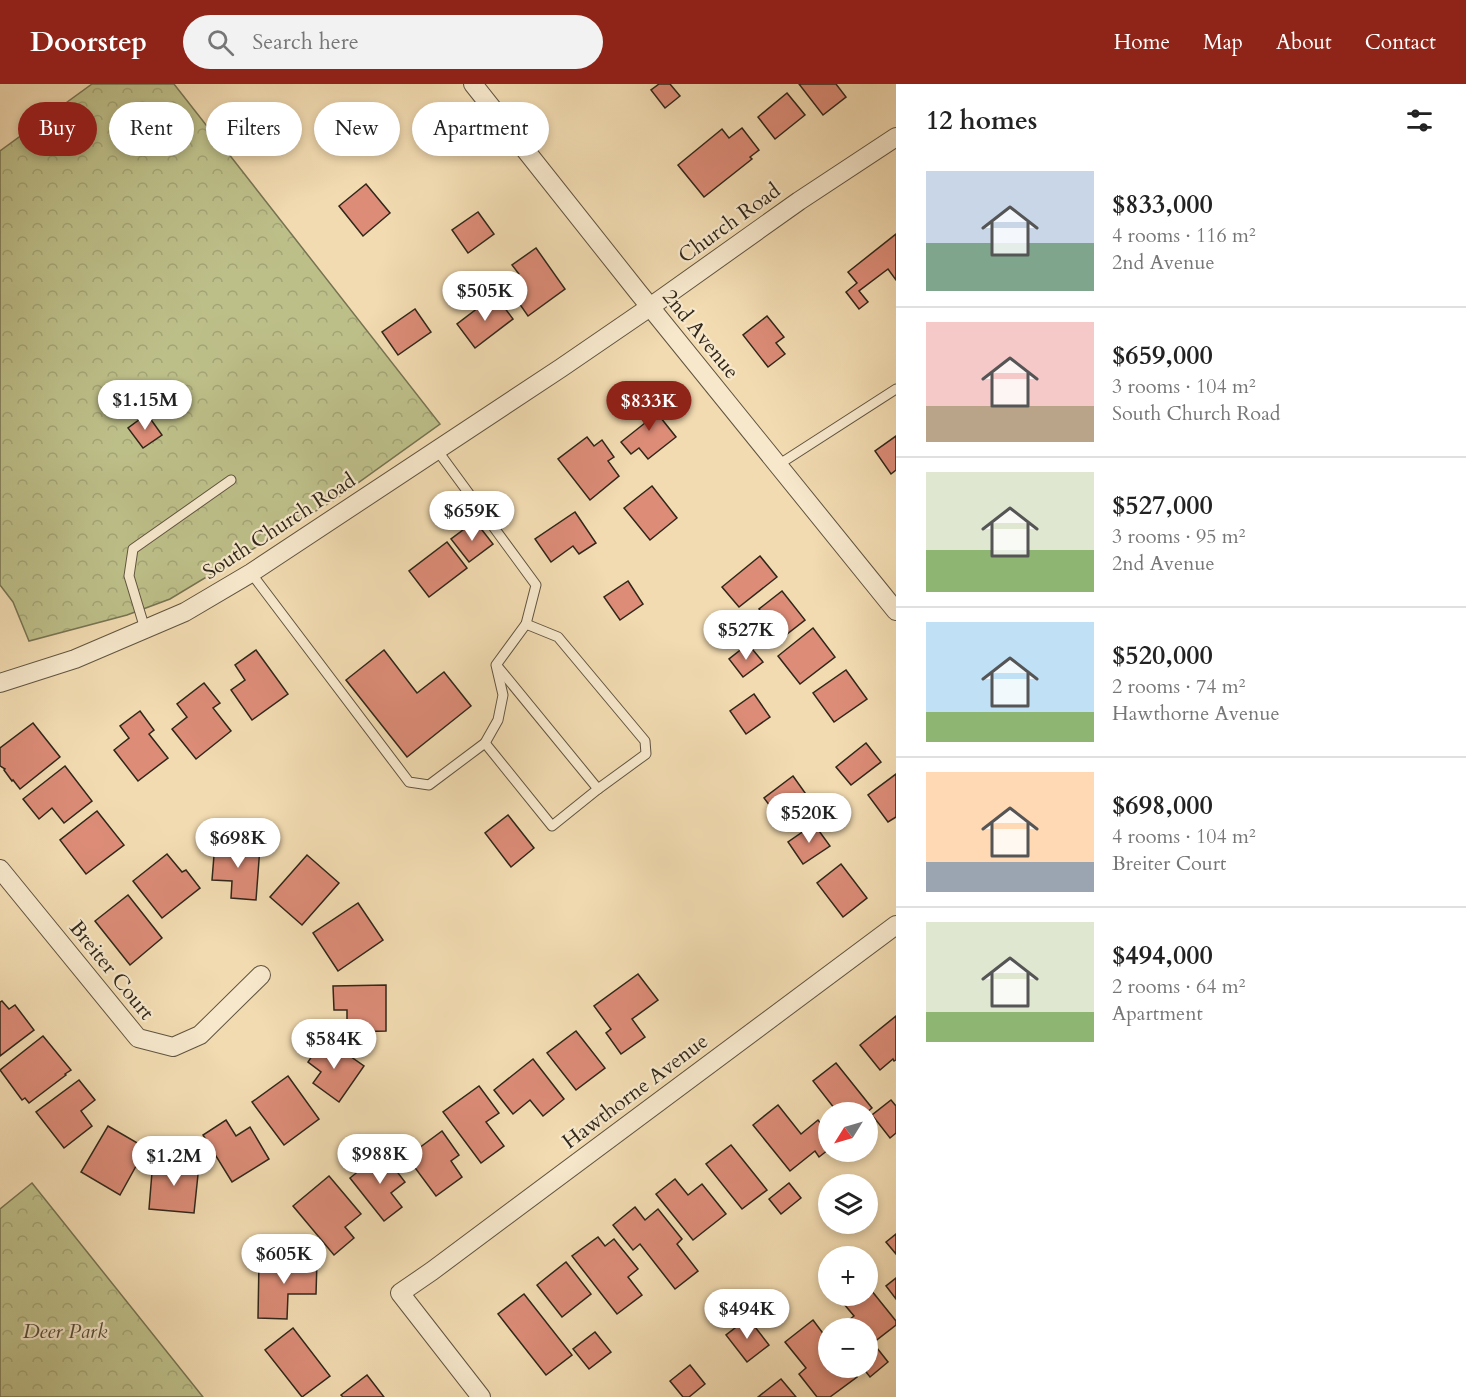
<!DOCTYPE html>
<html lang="en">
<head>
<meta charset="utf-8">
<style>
	:root { --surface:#fff; --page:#f2f2f2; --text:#222; --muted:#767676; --line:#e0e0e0; --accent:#8f2418 }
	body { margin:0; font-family:Cardo,serif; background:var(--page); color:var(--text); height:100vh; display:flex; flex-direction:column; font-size:22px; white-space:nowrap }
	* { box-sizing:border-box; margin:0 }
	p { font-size:20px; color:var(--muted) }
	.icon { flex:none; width:33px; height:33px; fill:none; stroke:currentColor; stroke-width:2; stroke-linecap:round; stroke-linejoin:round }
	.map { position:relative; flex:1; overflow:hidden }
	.details { display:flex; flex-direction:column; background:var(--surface); width:570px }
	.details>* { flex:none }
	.hud { position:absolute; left:18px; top:18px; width:570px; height:54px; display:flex; gap:12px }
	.needle { width:39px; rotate:233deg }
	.buttons { position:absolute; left:818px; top:1018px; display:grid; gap:12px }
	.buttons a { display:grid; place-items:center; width:60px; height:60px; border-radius:50%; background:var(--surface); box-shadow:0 3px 9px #0003; font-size:30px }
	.price { position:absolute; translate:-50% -51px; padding:0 14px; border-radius:21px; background:#fff; color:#222; font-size:20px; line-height:39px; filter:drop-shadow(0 2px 3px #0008) }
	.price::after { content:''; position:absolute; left:50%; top:36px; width:18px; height:14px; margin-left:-9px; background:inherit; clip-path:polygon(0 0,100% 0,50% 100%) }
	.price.active { background:var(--accent); color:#fff }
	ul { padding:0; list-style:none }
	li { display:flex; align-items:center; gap:18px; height:150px; padding:0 30px }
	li+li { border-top:2px solid var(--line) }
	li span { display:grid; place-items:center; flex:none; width:168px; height:120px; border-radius:0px; color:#555 }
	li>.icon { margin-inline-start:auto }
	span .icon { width:72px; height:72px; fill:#fffc; stroke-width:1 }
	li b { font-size:26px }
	h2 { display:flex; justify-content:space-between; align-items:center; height:72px; padding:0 30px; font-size:26px }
	.chip { padding:0 21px; border-radius:27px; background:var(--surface); box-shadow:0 3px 9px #0003; font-size:21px; line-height:54px }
	.chip.active { background:var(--accent); color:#fff }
	header { display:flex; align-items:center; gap:36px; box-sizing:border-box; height:84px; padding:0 30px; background:var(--accent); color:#fff }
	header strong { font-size:28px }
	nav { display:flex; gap:33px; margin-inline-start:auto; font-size:21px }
	.search { width:420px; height:54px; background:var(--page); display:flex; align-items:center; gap:15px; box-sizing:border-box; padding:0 21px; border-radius:33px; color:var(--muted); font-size:22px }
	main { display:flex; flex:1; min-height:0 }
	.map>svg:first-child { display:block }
	.park { fill:url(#park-crowns); stroke:#767352; stroke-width:1.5 }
	.building { fill:#dc8c77; stroke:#30271a; stroke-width:1.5 }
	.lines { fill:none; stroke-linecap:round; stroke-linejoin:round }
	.lane-casing { stroke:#605440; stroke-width:11 }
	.street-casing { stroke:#605440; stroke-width:20 }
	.lane { stroke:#f7e8cc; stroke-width:9 }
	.street { stroke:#f7e8cc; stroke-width:18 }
	.labels { text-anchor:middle; stroke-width:4.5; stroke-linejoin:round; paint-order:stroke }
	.street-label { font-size:21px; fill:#30271a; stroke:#f7e8cc }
	.park-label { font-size:21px; font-style:italic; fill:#534d36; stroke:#f7e8cc }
</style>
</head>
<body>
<header>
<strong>Doorstep</strong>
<div class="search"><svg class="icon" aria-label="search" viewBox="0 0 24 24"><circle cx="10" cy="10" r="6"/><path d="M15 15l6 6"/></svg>Search here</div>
<nav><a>Home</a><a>Map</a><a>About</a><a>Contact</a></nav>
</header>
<main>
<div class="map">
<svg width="896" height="1313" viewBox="0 0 896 1313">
	<defs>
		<pattern id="park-crowns" width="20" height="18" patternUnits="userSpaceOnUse" patternTransform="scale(1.5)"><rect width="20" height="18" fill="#bdbf89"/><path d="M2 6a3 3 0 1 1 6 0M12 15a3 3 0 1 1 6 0" fill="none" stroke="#a3a476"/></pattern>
	</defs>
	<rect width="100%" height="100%" fill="#f2dbb1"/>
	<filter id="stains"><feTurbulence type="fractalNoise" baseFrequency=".00333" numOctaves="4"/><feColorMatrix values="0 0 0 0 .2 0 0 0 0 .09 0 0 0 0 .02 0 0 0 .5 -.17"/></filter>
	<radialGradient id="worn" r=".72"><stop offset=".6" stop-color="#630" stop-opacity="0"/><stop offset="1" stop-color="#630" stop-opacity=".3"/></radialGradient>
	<!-- park -->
	<g class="park">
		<path d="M92,0H174L440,340L334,416L170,515L127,531L29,557L13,518L0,501V67Z"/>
		<path d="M32,1099L203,1313H0V1125Z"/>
	</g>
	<!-- building -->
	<g class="building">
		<path d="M659,0H670L680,12L665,24L651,6Z"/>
		<path d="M799,0H836L846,13L823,31Z"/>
		<path d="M787,9L805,31L775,55L758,33Z"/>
		<path d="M742,44L759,66L750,73L752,75L704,113L678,81L722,45L729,54Z"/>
		<path d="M366,100L390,129L363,152L339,122Z"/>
		<path d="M478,128L494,150L468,169L452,146Z"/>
		<path d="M896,150V196L888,185L859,207L868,218L859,225L846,208L857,199L848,188Z"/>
		<path d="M536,164L565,205L528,232L505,199L519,190L512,181Z"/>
		<path d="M495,211L513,235L475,264L457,240Z"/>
		<path d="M415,225L431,248L398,271L382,248Z"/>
		<path d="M767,232L784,253L776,259L785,270L768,283L743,251Z"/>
		<path d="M645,314L676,353L648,375L639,364L631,370L621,358L645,339L633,324Z"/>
		<path d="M147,330L162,351L143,364L128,344Z"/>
		<path d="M896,352V386L891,390L875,367Z"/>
		<path d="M587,353L594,362L602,356L614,373L608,377L619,392L590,416L558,375Z"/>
		<path d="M652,402L677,434L650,456L624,424Z"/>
		<path d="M575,428L596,459L579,470L573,462L551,478L535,455Z"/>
		<path d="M475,437L493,460L469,478L451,455Z"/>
		<path d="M447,458L467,484L429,513L409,487Z"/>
		<path d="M760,472L777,493L739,523L722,503Z"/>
		<path d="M628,497L643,520L620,536L604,513Z"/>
		<path d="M782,507L805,536L782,554L759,525Z"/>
		<path d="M813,544L835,573L800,600L778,572Z"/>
		<path d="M748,560L763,578L743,593L729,575Z"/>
		<path d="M256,566L288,610L252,636L231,606L245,596L235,581Z"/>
		<path d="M384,566L417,609L444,588L471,622L407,673L346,596Z"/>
		<path d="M846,586L867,615L834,638L813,609Z"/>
		<path d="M204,599L220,619L213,624L231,647L196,675L172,645L187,633L177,620Z"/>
		<path d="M754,610L770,633L746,650L730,627Z"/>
		<path d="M140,627L154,646L149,650L168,674L138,697L114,666L129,654L120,642Z"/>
		<path d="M33,639L60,673L20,705L13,696L12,697L4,686L5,685L0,682V664Z"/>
		<path d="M866,659L881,678L851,701L836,683Z"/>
		<path d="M65,682L92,717L64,739L52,724L39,735L23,715Z"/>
		<path d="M896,690V733L888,738L868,711Z"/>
		<path d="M793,692L813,720L784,741L764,714Z"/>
		<path d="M97,727L124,761L86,790L60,756Z"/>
		<path d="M508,731L534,764L511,783L485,749Z"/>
		<path d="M814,740L830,762L803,780L788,758Z"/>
		<path d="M215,759L260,763L256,816L231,814L232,797L212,796Z"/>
		<path d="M167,770L182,788L186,786L200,804L162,834L133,797Z"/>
		<path d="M307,771L339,799L302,841L270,813Z"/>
		<path d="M841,780L867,814L843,833L817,799Z"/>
		<path d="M128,811L162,854L130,881L95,837Z"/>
		<path d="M358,819L383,856L338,887L313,849Z"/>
		<path d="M638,890L658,916L632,935L645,953L621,970L606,949L611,945L594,922Z"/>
		<path d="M386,901V947L347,948V926H334L333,902Z"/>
		<path d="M2,917L9,925L15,921L34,946L0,972V918Z"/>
		<path d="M896,932V976L894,977L893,975L880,986L860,961Z"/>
		<path d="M576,947L605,984L576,1006L547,969Z"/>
		<path d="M43,952L71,986L65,990L66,991L29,1019L25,1014L22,1016L0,986Z"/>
		<path d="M324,954L364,982L339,1018L313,999L321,988L308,978Z"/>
		<path d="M533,975L564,1015L543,1032L530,1016L513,1030L494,1006Z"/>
		<path d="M836,979L872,1024L866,1029H838L813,997Z"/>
		<path d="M288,992L319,1035L284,1061L252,1018Z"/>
		<path d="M79,996L95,1016L81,1027L92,1042L64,1064L36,1028Z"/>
		<path d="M479,1002L499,1029L486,1038L504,1062L481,1079L443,1028Z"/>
		<path d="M891,1016L896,1022V1049L890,1054L872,1031Z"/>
		<path d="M778,1021L801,1050L818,1036L828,1049V1066L819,1073L815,1067L790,1087L753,1041Z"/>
		<path d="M226,1036L236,1052L250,1043L269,1075L232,1098L203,1051Z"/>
		<path d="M108,1042L146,1064L120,1111L81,1088Z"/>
		<path d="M442,1047L459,1071L451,1077L462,1093L436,1112L407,1073Z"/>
		<path d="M731,1061L767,1106L742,1125L706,1080Z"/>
		<path d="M382,1068L405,1098L391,1109L402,1123L384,1137L350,1094Z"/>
		<path d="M153,1076L199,1081L194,1129L149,1125Z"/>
		<path d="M329,1092L361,1130L345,1143L354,1154L334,1171L293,1122Z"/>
		<path d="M675,1095L688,1111L702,1100L726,1130L693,1156L656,1110Z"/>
		<path d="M789,1099L801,1114L781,1130L769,1115Z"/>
		<path d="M635,1123L645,1136L658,1125L682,1155L677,1160L698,1187L675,1205L640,1160L633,1166L613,1141Z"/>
		<path d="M896,1150V1170L886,1158Z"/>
		<path d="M598,1153L605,1162L614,1155L638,1185L628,1193L642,1211L617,1230L572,1172Z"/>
		<path d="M259,1176L317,1177L316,1210H288L287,1235L258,1234Z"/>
		<path d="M566,1178L591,1210L562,1233L537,1201Z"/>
		<path d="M896,1194V1215L886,1202Z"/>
		<path d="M867,1201L896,1237V1241L873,1259L888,1278L870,1293L863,1284H867V1245H837L854,1232L844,1220L854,1212H867Z"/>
		<path d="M524,1210L572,1271L546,1291L498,1230Z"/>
		<path d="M748,1234L769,1261L747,1278L726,1251Z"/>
		<path d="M813,1236L828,1256V1284H850L857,1293L830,1313H817L799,1290L806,1284L785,1258Z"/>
		<path d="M293,1244L330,1292L302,1313L265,1266Z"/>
		<path d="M595,1248L611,1268L589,1285L573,1265Z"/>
		<path d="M690,1281L705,1300L689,1313H683L670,1297Z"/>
		<path d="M367,1291L384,1313H343L341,1311Z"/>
		<path d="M781,1295L796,1313H758Z"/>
	</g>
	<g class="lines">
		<defs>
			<g id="lane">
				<path d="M778,381L896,305"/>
				<path d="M251,489L409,698L429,701L485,659L498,636L503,611L496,581L526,540L536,501L437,366"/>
				<path d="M145,545L129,492L133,465L231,396"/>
				<path d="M498,583L598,705L646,670L645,657L558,553L526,540"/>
				<path d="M485,659L552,742L598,705"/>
			</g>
			<g id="street">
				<path d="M473,0L638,208L896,527"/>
				<path d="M0,599L75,575L185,528L251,489L561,284L650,223L799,117L896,53"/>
				<path d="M0,785L138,954L173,963L200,951L261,891"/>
				<path d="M481,1313L400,1209L432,1187L896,841"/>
			</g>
		</defs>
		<!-- lane casing -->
		<use href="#lane" class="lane-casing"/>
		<!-- street casing -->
		<use href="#street" class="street-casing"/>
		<!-- lane -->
		<use href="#lane" class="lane"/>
		<!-- street -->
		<use href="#street" class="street"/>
	</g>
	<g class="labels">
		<!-- street labels -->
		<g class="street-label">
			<text transform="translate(729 139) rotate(-36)" y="7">Church Road</text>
			<text transform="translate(701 250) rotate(51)" y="7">2nd Avenue</text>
			<text transform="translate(279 442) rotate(-33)" y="7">South Church Road</text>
			<text transform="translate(112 886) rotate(51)" y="7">Breiter Court</text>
			<text transform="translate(635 1007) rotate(-37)" y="7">Hawthorne Avenue</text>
		</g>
		<!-- park labels -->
		<g class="park-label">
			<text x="65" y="1254">Deer Park</text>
		</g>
	</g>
	<rect width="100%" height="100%" filter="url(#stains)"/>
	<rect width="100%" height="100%" fill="url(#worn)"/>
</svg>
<div class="buttons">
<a><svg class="needle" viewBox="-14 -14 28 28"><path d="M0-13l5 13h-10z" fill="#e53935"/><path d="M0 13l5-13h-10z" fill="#767676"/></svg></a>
<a><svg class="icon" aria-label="layers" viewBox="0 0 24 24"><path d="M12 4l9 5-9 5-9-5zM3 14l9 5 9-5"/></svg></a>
<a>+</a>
<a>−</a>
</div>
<b class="price" style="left:485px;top:238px">$505K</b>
<b class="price" style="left:145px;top:347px">$1.15M</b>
<b class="price active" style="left:649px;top:348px">$833K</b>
<b class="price" style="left:472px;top:458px">$659K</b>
<b class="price" style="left:746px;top:577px">$527K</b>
<b class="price" style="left:809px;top:760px">$520K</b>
<b class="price" style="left:238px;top:785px">$698K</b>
<b class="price" style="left:334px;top:986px">$584K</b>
<b class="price" style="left:380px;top:1101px">$988K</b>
<b class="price" style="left:174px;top:1103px">$1.2M</b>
<b class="price" style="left:284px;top:1201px">$605K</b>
<b class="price" style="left:747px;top:1256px">$494K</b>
<div class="hud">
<a class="chip active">Buy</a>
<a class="chip">Rent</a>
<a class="chip">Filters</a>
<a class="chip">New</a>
<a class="chip">Apartment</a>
</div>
</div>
<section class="details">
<h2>12 homes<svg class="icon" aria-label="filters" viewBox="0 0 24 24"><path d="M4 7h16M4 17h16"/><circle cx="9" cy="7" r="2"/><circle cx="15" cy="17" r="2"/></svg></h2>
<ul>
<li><span style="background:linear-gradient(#c9d6e8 60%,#7fa58c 0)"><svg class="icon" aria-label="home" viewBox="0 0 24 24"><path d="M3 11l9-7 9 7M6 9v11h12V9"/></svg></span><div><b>$833,000</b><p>4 rooms · 116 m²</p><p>2nd Avenue</p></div></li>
<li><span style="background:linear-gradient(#f6c9c9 70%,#b9a48a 0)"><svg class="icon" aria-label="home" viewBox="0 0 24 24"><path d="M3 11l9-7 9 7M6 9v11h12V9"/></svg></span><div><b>$659,000</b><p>3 rooms · 104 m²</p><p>South Church Road</p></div></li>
<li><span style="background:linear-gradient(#dfe7d0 65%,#8fb573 0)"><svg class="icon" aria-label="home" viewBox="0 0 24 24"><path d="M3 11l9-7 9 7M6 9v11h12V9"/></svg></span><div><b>$527,000</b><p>3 rooms · 95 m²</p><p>2nd Avenue</p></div></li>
<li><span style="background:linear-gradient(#bfe0f5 75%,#8fb573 0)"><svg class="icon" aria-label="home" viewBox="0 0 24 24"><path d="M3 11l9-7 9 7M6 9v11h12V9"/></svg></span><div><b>$520,000</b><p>2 rooms · 74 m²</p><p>Hawthorne Avenue</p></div></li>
<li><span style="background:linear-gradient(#ffd9b3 75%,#9aa5b1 0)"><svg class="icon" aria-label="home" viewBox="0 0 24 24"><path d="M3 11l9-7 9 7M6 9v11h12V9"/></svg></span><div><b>$698,000</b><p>4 rooms · 104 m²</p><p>Breiter Court</p></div></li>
<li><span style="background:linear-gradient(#dfe7d0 75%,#8fb573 0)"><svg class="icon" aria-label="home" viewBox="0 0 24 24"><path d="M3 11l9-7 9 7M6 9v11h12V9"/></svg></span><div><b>$494,000</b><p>2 rooms · 64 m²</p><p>Apartment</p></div></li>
</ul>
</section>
</main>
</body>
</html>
